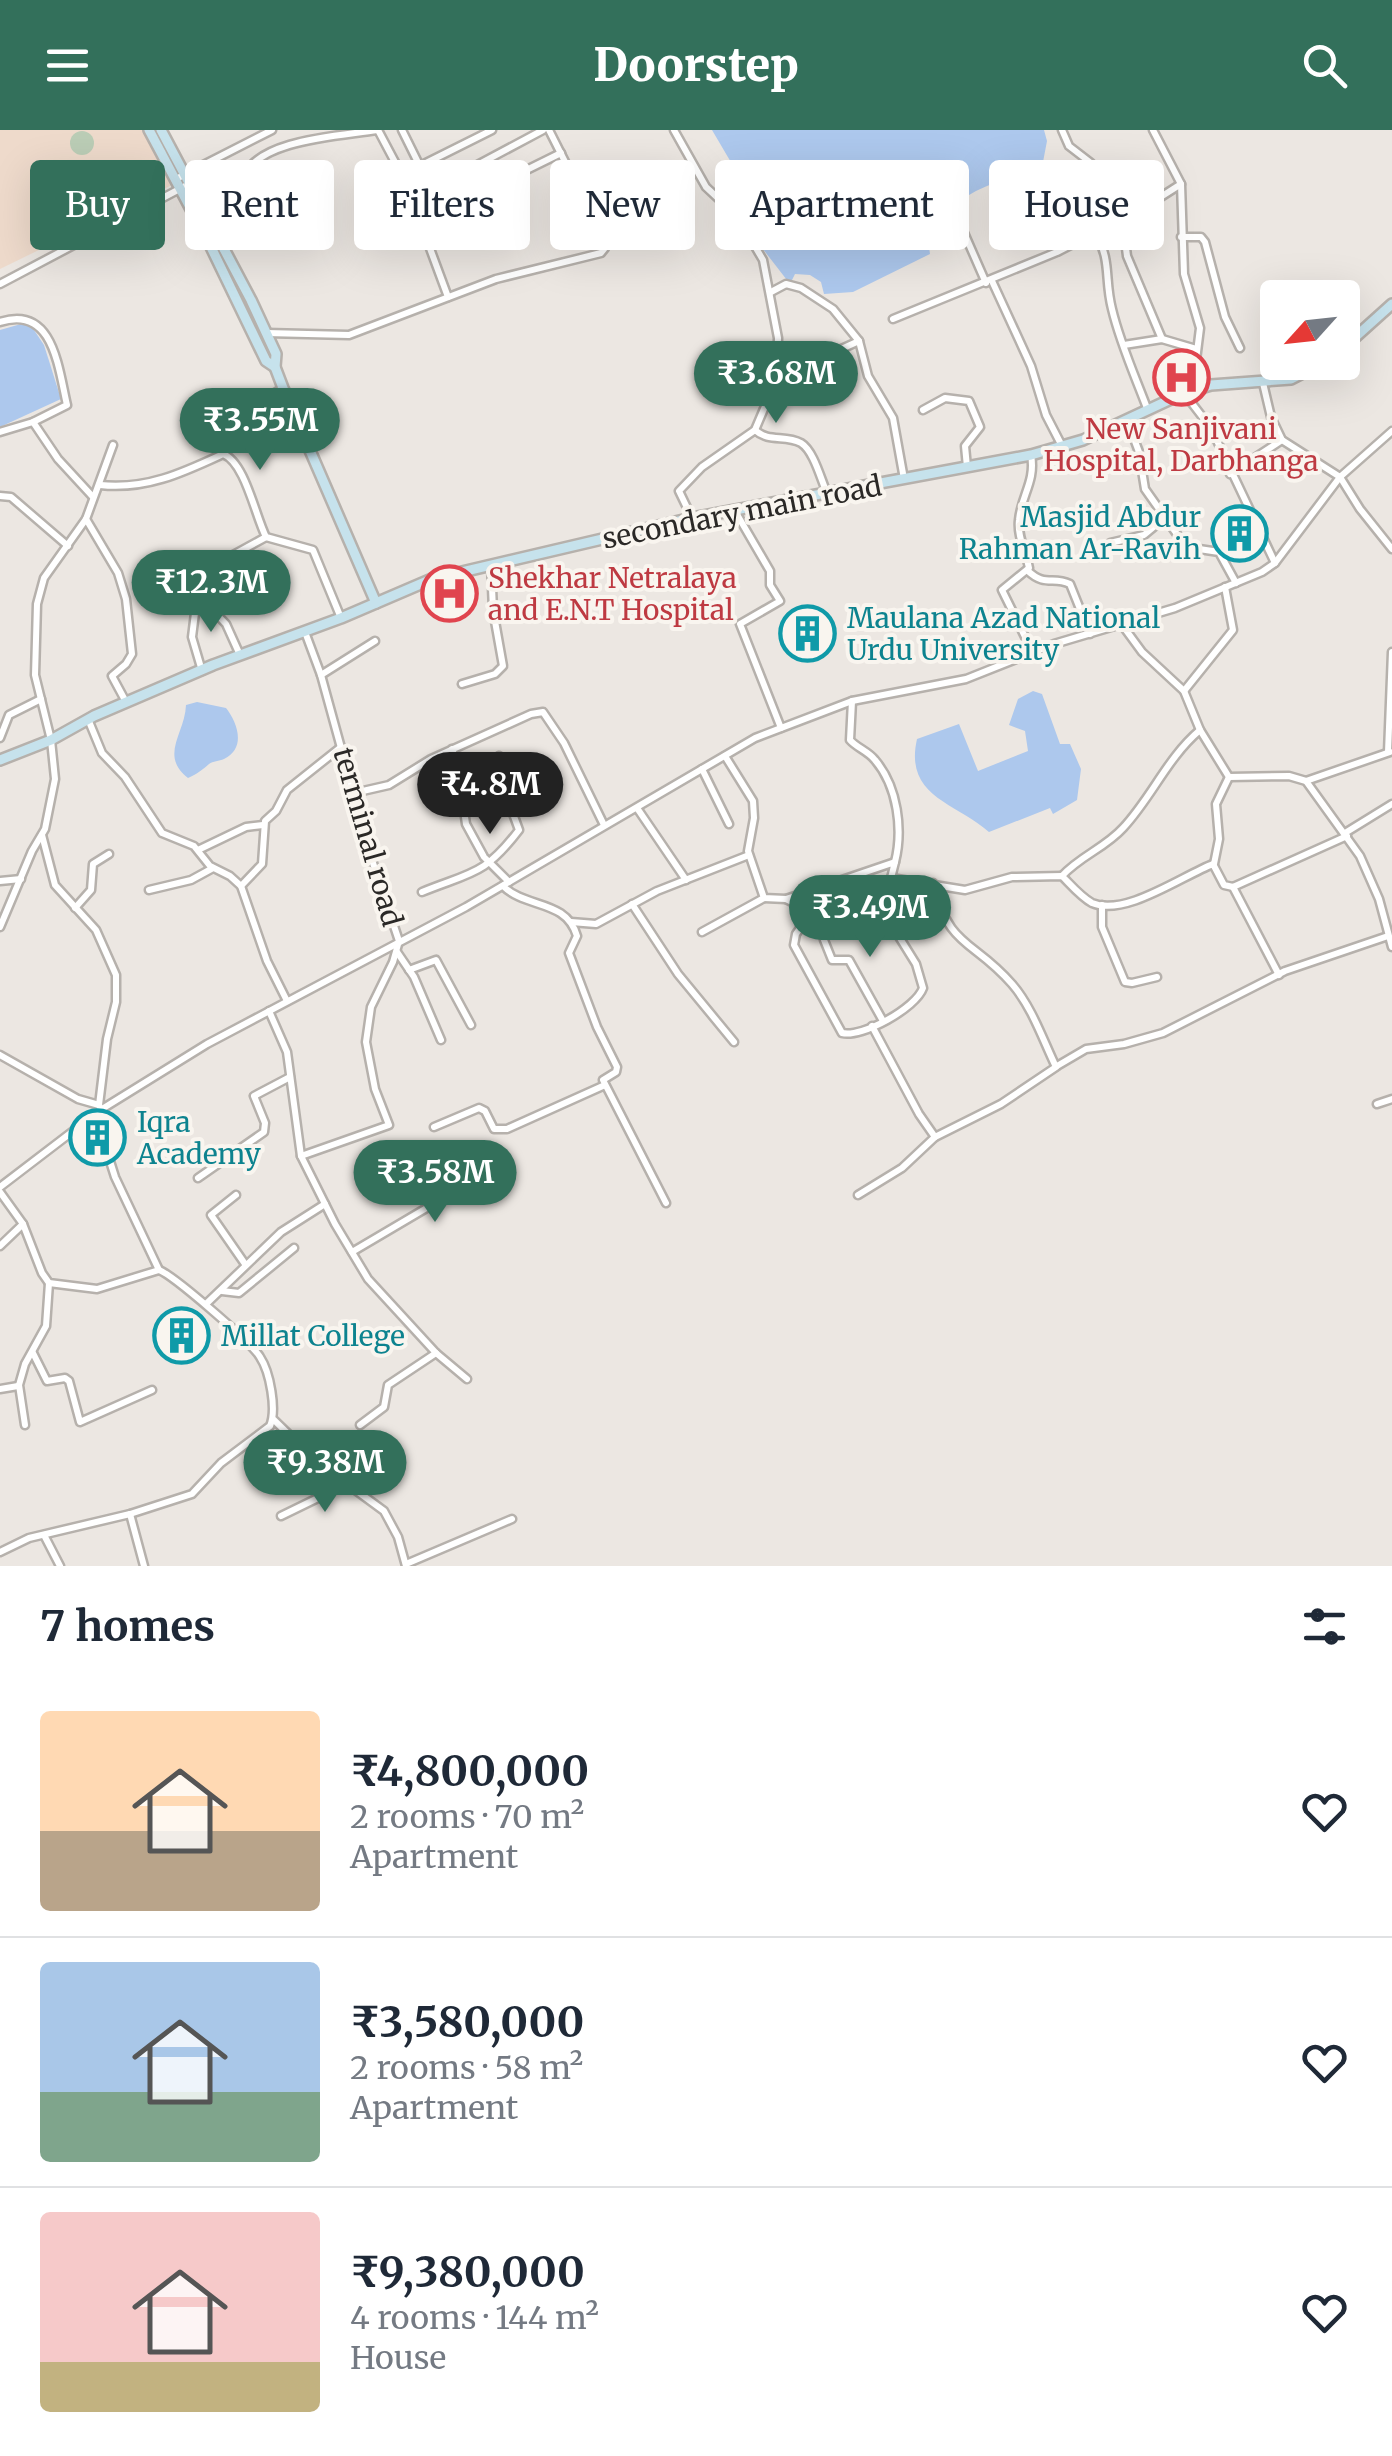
<!DOCTYPE html>
<html lang="en">
<head>
<meta charset="utf-8">
<style>
	:root { --surface:#fff; --page:#f6f6f7; --text:#1f2937; --muted:#747a83; --line:#e0e1e3; --accent:#33705b }
	body { margin:0; font-family:Merriweather,serif; background:var(--page); color:var(--text); height:100vh; display:flex; flex-direction:column; font-size:38px; white-space:nowrap }
	* { box-sizing:border-box; margin:0 }
	p { font-size:32px; color:var(--muted) }
	.icon { flex:none; width:55px; height:55px; fill:none; stroke:currentColor; stroke-width:2; stroke-linecap:round; stroke-linejoin:round }
	.map { position:relative; height:1436px; overflow:hidden }
	.sheet { display:flex; flex-direction:column; background:var(--surface); flex:1 }
	.sheet>* { flex:none }
	.banner { position:absolute; left:30px; top:30px; width:1332px; height:90px; display:flex; gap:20px }
	.needle { width:65px; rotate:243deg }
	.buttons { position:absolute; left:1260px; top:150px; display:grid; gap:20px }
	.buttons a { display:grid; place-items:center; width:100px; height:100px; border-radius:10px; background:var(--surface); box-shadow:0 10px 40px #0002; font-size:50px }
	.price { position:absolute; translate:-50% -85px; padding:0 22px; border-radius:35px; background:var(--accent); color:#fff; font-size:32px; line-height:65px; filter:drop-shadow(0 2px 5px #0008) }
	.price::after { content:''; position:absolute; left:50%; top:60px; width:30px; height:22px; margin-left:-15px; background:inherit; clip-path:polygon(0 0,100% 0,50% 100%) }
	.price.selected { background:#222; color:#fff }
	ul { padding:0; list-style:none }
	li { display:flex; align-items:center; gap:30px; height:250px; padding:0 40px }
	li+li { border-top:2px solid var(--line) }
	li span { display:grid; place-items:center; flex:none; width:280px; height:200px; border-radius:10px; color:#555 }
	li>.icon { margin-inline-start:auto }
	span .icon { width:120px; height:120px; fill:#fffc; stroke-width:1 }
	li b { font-size:42px }
	h2 { display:flex; justify-content:space-between; align-items:center; height:120px; padding:0 40px; font-size:42px }
	.pill { padding:0 35px; border-radius:10px; background:var(--surface); box-shadow:0 10px 40px #0002; font-size:35px; line-height:90px }
	.pill.selected { background:var(--accent); color:#fff }
	header { display:flex; justify-content:space-between; align-items:center; height:130px; padding:0 40px; background:var(--accent); color:#fff; font-size:45px; font-weight:800 }
	.map>svg:first-child { display:block }
	.education { fill:#eedacb }
	.green { fill:#bbcdb6 }
	.water { fill:#adc8ed }
	.lines { fill:none; stroke-linecap:round; stroke-linejoin:round }
	.street-casing { stroke:#b6b1ac; stroke-width:11 }
	.secondary-casing { stroke:#b6b1ac; stroke-width:14 }
	.street { stroke:#fff; stroke-width:6 }
	.secondary { stroke:#c6e2ec; stroke-width:9 }
	.labels { text-anchor:middle; stroke-width:8; stroke-linejoin:round; paint-order:stroke }
	.health-label { font-size:28px; fill:#be3a42; stroke:#f9f5ef }
	.street-label { font-size:28px; fill:#2b2927; stroke:#f9f5ef }
	.culture-label { font-size:28px; fill:#0d838f; stroke:#f9f5ef; text-anchor:start }
</style>
</head>
<body>
<header><svg class="icon" aria-label="menu" viewBox="0 0 24 24"><path d="M4 6h16M4 12h16M4 18h16"/></svg>Doorstep<svg class="icon" aria-label="search" viewBox="0 0 24 24"><circle cx="10" cy="10" r="6"/><path d="M15 15l6 6"/></svg></header>
<div class="map">
<svg width="1392" height="1436" viewBox="0 0 1392 1436">
	<rect width="100%" height="100%" fill="#ece7e2"/>
	<!-- education -->
	<path class="education" d="M0,0H144L172,55L0,139Z"/>
	<!-- green -->
	<circle class="green" cx="82" cy="13" r="12"/>
	<!-- water -->
	<g class="water">
		<path d="M712,0H1044L1047,11L1043,32C1021,43 998,51 976,61C957,71 942,88 927,103L930,124L853,162L824,164L821,152L810,145L795,144L790,154L759,114L763,106L727,65L742,51Z"/>
		<path d="M21,194L32,197L44,215L61,269L0,297V200Z"/>
		<path d="M1033,561L1042,564L1060,614H1070L1081,639L1077,670L1053,684L1050,678L989,702C955,672 904,667 917,609L959,594L978,641L1028,621L1025,601L1009,595L1018,569Z"/>
		<path d="M197,572L226,578C237,592 247,618 224,629C219,631 213,631 209,634C202,640 197,644 188,648C159,625 185,604 186,575Z"/>
	</g>
	<g class="lines">
		<defs>
			<g id="street">
				<path d="M378,0L405,51L448,167"/>
				<path d="M402,0L443,83"/>
				<path d="M674,0L706,57L737,86L763,130L778,208L777,248"/>
				<path d="M1062,0L1069,16L1091,33L1098,57L1124,103L1127,126L1162,209"/>
				<path d="M1153,0L1181,54L1184,144L1200,198L1196,230L1203,257"/>
				<path d="M420,36L492,0"/>
				<path d="M176,49L272,0"/>
				<path d="M433,63L438,56L543,0"/>
				<path d="M958,89L986,153"/>
				<path d="M421,92L561,23"/>
				<path d="M1095,102C1112,131 1104,148 1112,179C1120,213 1135,246 1147,278"/>
				<path d="M1181,107H1201L1205,112L1225,187L1240,218"/>
				<path d="M221,113L250,91L244,46C260,9 341,6 377,0"/>
				<path d="M992,151L1031,236L1046,285L1062,316"/>
				<path d="M0,154L189,54"/>
				<path d="M771,162L786,154L801,158L833,179L859,211L868,246L893,288L904,349"/>
				<path d="M893,189L1057,122L1145,77L1181,54"/>
				<path d="M0,192C53,175 58,236 67,275L33,292L0,302"/>
				<path d="M266,203L349,205L496,149L601,123L605,118L603,107L549,0"/>
				<path d="M1124,215L1162,209L1196,219"/>
				<path d="M1263,253L1271,287L1282,310L1340,347L1360,379L1392,419"/>
				<path d="M1184,263L1211,298L1275,433"/>
				<path d="M923,280L945,268L969,271L980,297L965,316L967,337"/>
				<path d="M1127,290L1139,322L1145,359L1186,417L1219,422L1236,453"/>
				<path d="M33,292L58,329L93,367"/>
				<path d="M755,300C769,313 785,304 801,313C814,321 821,350 827,363"/>
				<path d="M224,323L251,300L262,271L283,258"/>
				<path d="M1031,325C1036,351 1021,366 1019,390C1017,406 1026,422 1029,438L1002,460L1033,523"/>
				<path d="M1230,344L1282,310"/>
				<path d="M100,355C146,360 182,343 223,324C245,332 255,385 266,407L313,420L341,488"/>
				<path d="M0,366L11,367L68,416"/>
				<path d="M735,381L770,441V455L780,471L740,494L781,598"/>
				<path d="M692,388L679,361L702,337L755,300L777,248L859,211"/>
				<path d="M86,389L118,443L126,469L132,524L126,534L112,546L126,572"/>
				<path d="M1110,413L1144,405L1167,386"/>
				<path d="M1028,441C1045,457 1053,446 1070,454L1090,504"/>
				<path d="M203,470L226,494L240,525"/>
				<path d="M1120,492L1142,522L1184,561L1200,600L1229,647L1289,646L1306,651L1360,726L1379,769L1392,817"/>
				<path d="M202,541L192,507L195,483L224,430L266,407"/>
				<path d="M321,545L375,511"/>
				<path d="M462,554L495,544L503,536L493,480L491,435"/>
				<path d="M1184,561L1233,500L1225,457"/>
				<path d="M852,571L850,610C857,618 868,621 875,630C898,657 903,700 895,732"/>
				<path d="M88,589L102,623L125,647L162,703L194,716L210,736L230,746L241,756L267,831L287,871"/>
				<path d="M0,608L9,585L41,569"/>
				<path d="M452,619L470,667L465,687L466,694L484,727L509,752"/>
				<path d="M1388,622L1392,522"/>
				<path d="M725,626L753,671L754,688L748,721L764,768L786,769L822,787L856,790L871,804L893,797L916,834L923,858C916,878 862,908 842,903L794,815L796,804L810,784"/>
				<path d="M702,639L729,694"/>
				<path d="M1306,651L1390,622"/>
				<path d="M354,663L389,655L431,629L531,584L543,582L564,613L604,695"/>
				<path d="M637,678L686,750"/>
				<path d="M1345,703L1392,674"/>
				<path d="M42,705L55,755L96,800L116,845V872L107,909L99,975L108,995L109,1028L115,1047L159,1140"/>
				<path d="M198,720L246,697L263,695"/>
				<path d="M1214,734L1219,709L1216,674L1229,647"/>
				<path d="M1062,746C1080,726 1105,718 1123,698C1152,667 1167,628 1200,600"/>
				<path d="M891,748L965,760L1012,747L1062,746C1071,755 1081,767 1092,773C1125,787 1182,746 1213,734L1224,755L1233,757L1347,706"/>
				<path d="M0,751L21,749"/>
				<path d="M933,753C949,819 973,809 1012,854C1032,877 1043,910 1056,937L1001,974L935,1007"/>
				<path d="M241,756L262,734L265,691L276,681L287,660L341,617"/>
				<path d="M503,756C526,779 566,769 577,806L569,823L597,897L617,937L616,942L603,950L666,1073"/>
				<path d="M1233,757L1279,845"/>
				<path d="M149,760L191,750L213,738"/>
				<path d="M422,762C471,742 484,746 519,700L504,659L499,626"/>
				<path d="M786,769L895,732L891,748L893,797"/>
				<path d="M632,774L678,844L734,912"/>
				<path d="M1102,775V797L1125,852L1132,853L1157,847"/>
				<path d="M75,778L91,760L93,734L109,724"/>
				<path d="M822,787L824,810L832,830H849L883,891"/>
				<path d="M571,792L596,794L657,761L749,725"/>
				<path d="M0,797L32,721L45,699L55,649L51,610L35,545L37,474L44,448L86,389L113,315"/>
				<path d="M702,802L764,768"/>
				<path d="M397,822L414,847L441,910"/>
				<path d="M409,840L436,830L471,895"/>
				<path d="M269,881L287,922L301,1026L335,1094L368,1149L436,1223L467,1249"/>
				<path d="M0,925L78,969L99,975"/>
				<path d="M1057,936L1086,919L1124,914L1163,903L1285,841L1388,806"/>
				<path d="M1377,974L1392,969"/>
				<path d="M434,997L479,978L485,981L494,999H507L605,955"/>
				<path d="M301,1026L389,995L375,959L366,912L371,877L393,832L399,811L371,727L321,545L305,502"/>
				<path d="M198,1048L264,1002L265,993L254,966L290,947"/>
				<path d="M0,1057L102,979L207,914L466,777L755,608L852,571L966,549L1054,514L1175,478L1262,442L1275,433L1340,347L1392,301"/>
				<path d="M0,1062L23,1094L42,1143L49,1153L97,1159L159,1140C173,1145 252,1213 260,1227C270,1242 277,1280 270,1296L221,1333L192,1364L130,1384L29,1408L0,1422"/>
				<path d="M236,1065L211,1085L245,1134"/>
				<path d="M858,1065L902,1038L935,1007L919,984L872,896"/>
				<path d="M0,1116L23,1094"/>
				<path d="M352,1122L435,1073L417,1029"/>
				<path d="M222,1161L239,1163L294,1118"/>
				<path d="M206,1174L281,1102L325,1074"/>
				<path d="M33,1223L47,1251L65,1248L69,1251L80,1292L152,1260"/>
				<path d="M0,1259L18,1256"/>
				<path d="M274,1290L316,1331L384,1381L398,1407L406,1436"/>
				<path d="M25,1295L19,1255L25,1234L46,1196L49,1153"/>
				<path d="M360,1295L384,1277L388,1255L436,1223"/>
				<path d="M130,1384L144,1436"/>
				<path d="M281,1386L322,1366L339,1348"/>
				<path d="M44,1405L60,1436"/>
				<path d="M406,1434L512,1389"/>
			</g>
			<g id="secondary">
				<path d="M149,0L210,115L266,231L275,237"/>
				<path d="M161,0L251,170L276,224L275,237L283,258L376,473"/>
				<path d="M1342,219L1392,174"/>
				<path d="M0,630L51,610L94,586L213,535L341,488L432,449L692,388L1031,325L1083,310L1184,263L1211,255L1291,249L1324,232"/>
			</g>
		</defs>
		<!-- street casing -->
		<use href="#street" class="street-casing"/>
		<!-- secondary casing -->
		<use href="#secondary" class="secondary-casing"/>
		<!-- street -->
		<use href="#street" class="street"/>
		<!-- secondary -->
		<use href="#secondary" class="secondary"/>
	</g>
	<!-- icons -->
	<defs>
		<symbol id="hospital-ring" viewBox="-11 -11 22 22"><circle r="9.5" fill="#f9f5ef" stroke="#e0444e" stroke-width="1.5"/><path d="M-5-5h3v3.5h4V-5h3V5h-3V1.5h-4V5h-3Z" fill="#e0444e"/></symbol>
		<symbol id="building-ring" viewBox="-11 -11 22 22"><circle r="9.5" fill="#f9f5ef" stroke="#0f9aa8" stroke-width="1.5"/><path d="M-4-6H4V6H1V3H-1V6H-4ZM-2.5-4.3h1.7v1.8h-1.7ZM.8-4.3h1.7v1.8H.8ZM-2.5-1h1.7V.8h-1.7ZM.8-1h1.7V.8H.8Z" fill="#0f9aa8"/></symbol>
	</defs>
	<g fill-rule="evenodd">
		<use href="#hospital-ring" x="1150" y="216" width="63" height="63"/>
		<use href="#building-ring" x="1208" y="372" width="63" height="63"/>
		<use href="#hospital-ring" x="418" y="432" width="63" height="63"/>
		<use href="#building-ring" x="776" y="472" width="63" height="63"/>
		<use href="#building-ring" x="66" y="976" width="63" height="63"/>
		<use href="#building-ring" x="150" y="1174" width="63" height="63"/>
	</g>
	<g class="labels">
		<!-- health labels -->
		<g class="health-label">
			<text x="1181" y="309">New Sanjivani<tspan x="1181" dy="32">Hospital, Darbhanga</tspan></text>
			<text x="488" y="458" text-anchor="start">Shekhar Netralaya<tspan x="488" dy="32">and E.N.T Hospital</tspan></text>
		</g>
		<!-- street labels -->
		<g class="street-label">
			<text transform="translate(742 382) rotate(-11)" y="10">secondary main road</text>
			<text transform="translate(368 707) rotate(74)" y="10">terminal road</text>
		</g>
		<!-- culture labels -->
		<g class="culture-label">
			<text x="1201" y="397" text-anchor="end">Masjid Abdur<tspan x="1201" dy="32">Rahman Ar-Ravih</tspan></text>
			<text x="847" y="498">Maulana Azad National<tspan x="847" dy="32">Urdu University</tspan></text>
			<text x="137" y="1002">Iqra<tspan x="137" dy="32">Academy</tspan></text>
			<text x="221" y="1216">Millat College</text>
		</g>
	</g>
</svg>
<div class="buttons">
<a><svg class="needle" viewBox="-14 -14 28 28"><path d="M0-13l5 13h-10z" fill="#e53935"/><path d="M0 13l5-13h-10z" fill="#747a83"/></svg></a>
</div>
<b class="price" style="left:776px;top:296px">₹3.68M</b>
<b class="price" style="left:260px;top:343px">₹3.55M</b>
<b class="price" style="left:211px;top:505px">₹12.3M</b>
<b class="price selected" style="left:490px;top:707px">₹4.8M</b>
<b class="price" style="left:870px;top:830px">₹3.49M</b>
<b class="price" style="left:435px;top:1095px">₹3.58M</b>
<b class="price" style="left:325px;top:1385px">₹9.38M</b>
<div class="banner">
<a class="pill selected">Buy</a>
<a class="pill">Rent</a>
<a class="pill">Filters</a>
<a class="pill">New</a>
<a class="pill">Apartment</a>
<a class="pill">House</a>
</div>
</div>
<section class="sheet">
<h2>7 homes<svg class="icon" aria-label="filters" viewBox="0 0 24 24"><path d="M4 7h16M4 17h16"/><circle cx="9" cy="7" r="2"/><circle cx="15" cy="17" r="2"/></svg></h2>
<ul>
<li><span style="background:linear-gradient(#ffd9b3 60%,#b9a48a 0)"><svg class="icon" aria-label="home" viewBox="0 0 24 24"><path d="M3 11l9-7 9 7M6 9v11h12V9"/></svg></span><div><b>₹4,800,000</b><p>2 rooms · 70 m²</p><p>Apartment</p></div><svg class="icon" aria-label="heart" viewBox="0 0 24 24"><path d="M12 20l-8-8c-3-5 5-10 8-4 3-6 11-1 8 4z"/></svg></li>
<li><span style="background:linear-gradient(#a9c7e8 65%,#7fa58c 0)"><svg class="icon" aria-label="home" viewBox="0 0 24 24"><path d="M3 11l9-7 9 7M6 9v11h12V9"/></svg></span><div><b>₹3,580,000</b><p>2 rooms · 58 m²</p><p>Apartment</p></div><svg class="icon" aria-label="heart" viewBox="0 0 24 24"><path d="M12 20l-8-8c-3-5 5-10 8-4 3-6 11-1 8 4z"/></svg></li>
<li><span style="background:linear-gradient(#f6c9c9 75%,#c2b280 0)"><svg class="icon" aria-label="home" viewBox="0 0 24 24"><path d="M3 11l9-7 9 7M6 9v11h12V9"/></svg></span><div><b>₹9,380,000</b><p>4 rooms · 144 m²</p><p>House</p></div><svg class="icon" aria-label="heart" viewBox="0 0 24 24"><path d="M12 20l-8-8c-3-5 5-10 8-4 3-6 11-1 8 4z"/></svg></li>
</ul>
</section>
</body>
</html>
